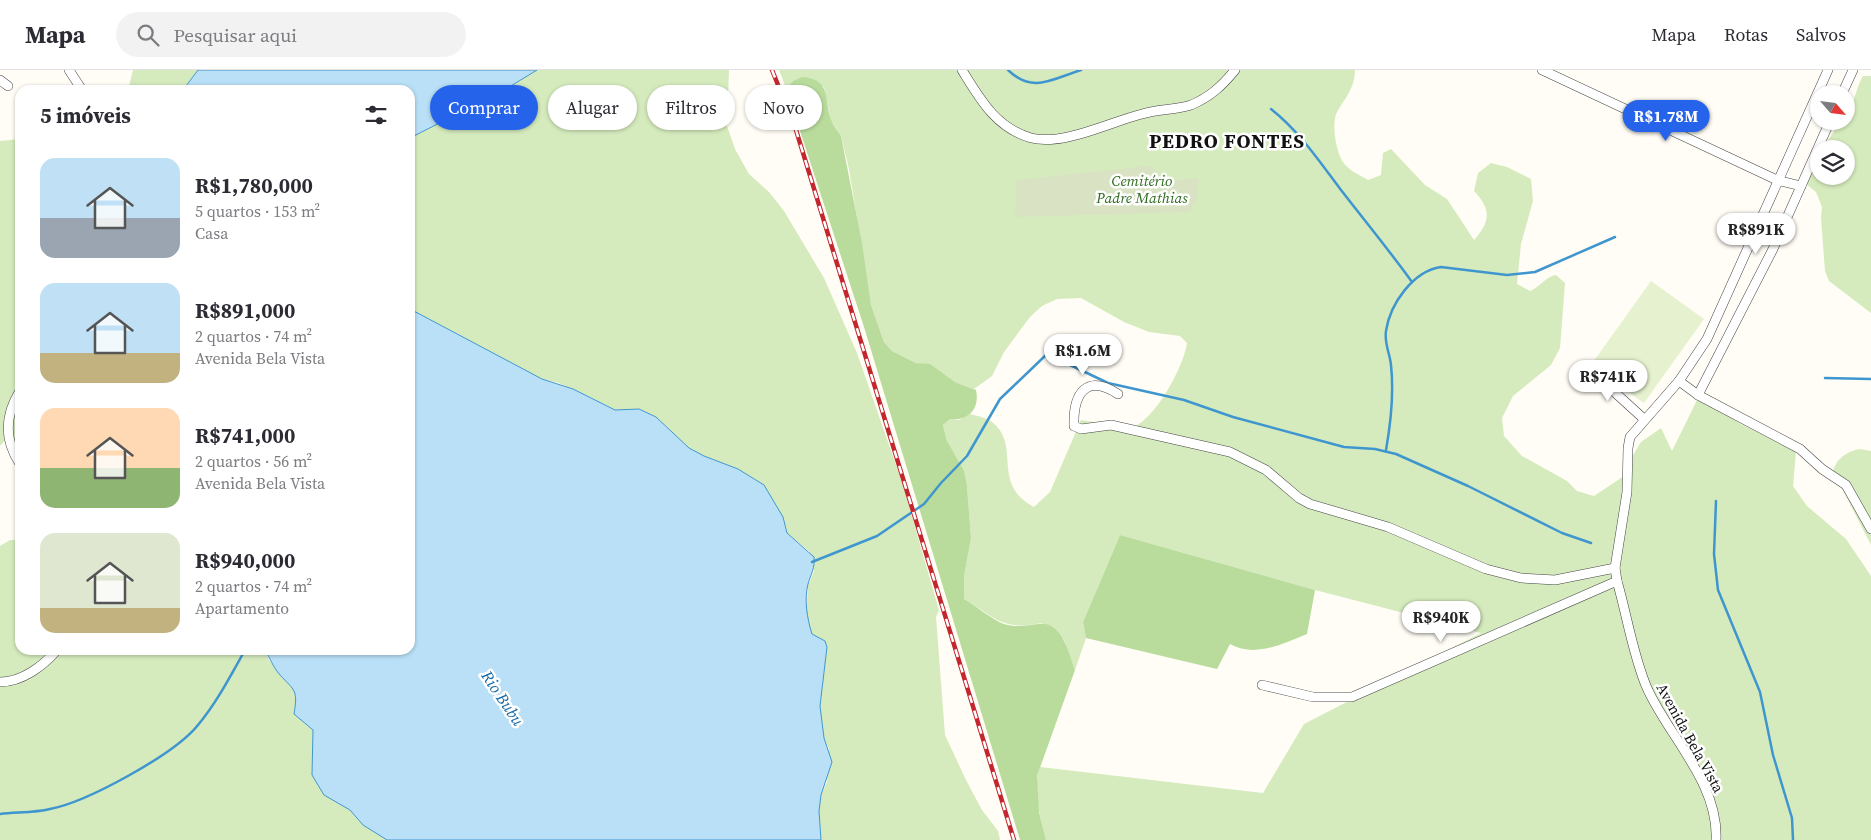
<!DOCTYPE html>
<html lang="pt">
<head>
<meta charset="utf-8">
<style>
	:root { --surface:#fff; --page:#f2f2f3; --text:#2b2b33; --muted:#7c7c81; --line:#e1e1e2; --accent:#2563eb }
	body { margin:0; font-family:"Source Serif 4",serif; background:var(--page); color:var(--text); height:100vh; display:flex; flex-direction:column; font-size:19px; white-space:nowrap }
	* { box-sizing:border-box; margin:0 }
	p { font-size:16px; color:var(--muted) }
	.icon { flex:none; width:28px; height:28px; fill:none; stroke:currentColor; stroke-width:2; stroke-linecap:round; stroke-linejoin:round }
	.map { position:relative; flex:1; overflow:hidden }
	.drawer { position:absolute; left:15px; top:15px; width:400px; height:570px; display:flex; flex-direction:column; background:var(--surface); border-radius:15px; box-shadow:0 1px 4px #0004 }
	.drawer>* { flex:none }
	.top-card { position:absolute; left:430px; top:15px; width:475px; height:45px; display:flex; gap:10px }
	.needle { width:32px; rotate:118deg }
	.buttons { position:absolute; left:1810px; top:15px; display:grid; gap:10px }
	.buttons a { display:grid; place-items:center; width:45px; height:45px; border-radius:50%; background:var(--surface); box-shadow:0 1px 4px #0004; font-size:25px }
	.price { position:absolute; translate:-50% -42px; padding:0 11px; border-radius:18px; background:#fff; color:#222; font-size:16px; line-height:32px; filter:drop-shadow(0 1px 2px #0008) }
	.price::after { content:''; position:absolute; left:50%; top:30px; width:15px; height:11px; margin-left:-8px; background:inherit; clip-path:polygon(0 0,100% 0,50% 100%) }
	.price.active { background:var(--accent); color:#fff }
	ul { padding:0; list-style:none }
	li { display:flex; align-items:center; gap:15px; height:125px; padding:0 25px }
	li span { display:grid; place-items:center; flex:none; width:140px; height:100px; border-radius:15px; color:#555 }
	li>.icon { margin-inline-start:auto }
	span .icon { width:60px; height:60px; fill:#fffc; stroke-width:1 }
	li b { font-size:21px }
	h2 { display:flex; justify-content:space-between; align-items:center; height:60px; padding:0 25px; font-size:21px }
	.pill { padding:0 18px; border-radius:22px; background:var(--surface); box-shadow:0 1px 4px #0004; font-size:18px; line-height:45px }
	.pill.active { background:var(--accent); color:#fff }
	header { display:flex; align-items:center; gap:30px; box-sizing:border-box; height:70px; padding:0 25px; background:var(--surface); border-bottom:1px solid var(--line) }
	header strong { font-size:24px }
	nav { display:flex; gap:28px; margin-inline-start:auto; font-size:18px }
	.search { width:350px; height:45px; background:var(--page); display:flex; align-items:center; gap:12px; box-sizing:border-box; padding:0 18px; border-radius:28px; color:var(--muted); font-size:19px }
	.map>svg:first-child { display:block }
	.green { fill:#d5ebbd }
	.forest { fill:#b9dc9c }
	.cemetery { fill:#d9e3c4 }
	.pitch { fill:#e6f2cf }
	.water { fill:#b9e0f7; stroke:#3f96cf }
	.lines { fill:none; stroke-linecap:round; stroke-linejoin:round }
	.stream { stroke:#3f96cf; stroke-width:2.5 }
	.street-casing { stroke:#444; stroke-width:10 }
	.street { stroke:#fff; stroke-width:9 }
	.rail-casing { stroke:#c4262e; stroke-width:4.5 }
	.rail { stroke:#fff; stroke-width:2.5; stroke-dasharray:8; stroke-linecap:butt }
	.labels { text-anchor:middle; stroke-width:5; stroke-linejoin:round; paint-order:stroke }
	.park-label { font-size:15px; font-style:italic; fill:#2f6b1f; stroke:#fff }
	.street-label { font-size:15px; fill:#111; stroke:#fff }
	.water-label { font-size:16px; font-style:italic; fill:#1768a6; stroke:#fff }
	.district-label { font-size:20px; font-weight:bold; letter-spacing:1px; fill:#111; stroke:#fff }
</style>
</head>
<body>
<header>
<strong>Mapa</strong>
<div class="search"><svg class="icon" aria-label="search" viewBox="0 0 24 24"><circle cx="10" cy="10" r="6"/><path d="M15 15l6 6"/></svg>Pesquisar aqui</div>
<nav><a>Mapa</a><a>Rotas</a><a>Salvos</a></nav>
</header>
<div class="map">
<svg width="1871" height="770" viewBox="0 0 1871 770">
	<rect width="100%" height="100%" fill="#fffdf5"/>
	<!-- green -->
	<g class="green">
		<path d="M133,0H198L183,20H128Z"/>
		<path d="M537,0H729L727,56L735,79L749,104L769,122L784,141L824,208L857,283L902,412L939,540L936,547L945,665L966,710L982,740L998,761L1000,770H821L819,741L821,725L827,712L829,679L824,668L820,636L827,577L825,571L812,564L806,547L807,531L808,516L814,501L809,481L787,463L786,456L764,415L738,399L704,386L689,378L656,347L639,339L615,340L559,313L542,309L410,239V68L506,19Z"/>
		<path d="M779,0H1355C1355,18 1345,28 1337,42C1331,53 1336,82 1343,92C1348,100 1360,105 1368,110L1381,105L1383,83L1391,79L1425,115L1447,129L1474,170C1491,151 1491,139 1474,121L1478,103L1491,93L1507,97L1531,109L1533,131L1521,174L1517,214L1530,221C1540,217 1545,207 1556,205L1565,213L1560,278L1551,295L1513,326L1502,348L1504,366L1522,386L1567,411L1577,421L1594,426L1627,404L1633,385L1641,372L1661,358L1672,381L1698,328L1741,354L1796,382L1793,416L1807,436L1846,469L1871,506V770H1046C1041,747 1031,721 1040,697L1263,723L1304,654L1481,563L1315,520L1120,465L1083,552L1086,568L1075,600L1064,570L1042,553C1001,561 997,548 964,529V507L971,468L967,416L947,371L943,355L950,349L959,350L970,344C977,346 987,348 992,352C1022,375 990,414 1034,437L1050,422L1081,350C1092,351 1120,359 1127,359C1153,356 1184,296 1187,273L1180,266L1149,262L1124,252L1081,228L1057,229L1042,236L1030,247L1004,282L992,306L974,319L955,312L930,295L916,293L892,281L884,272L871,235L849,99L841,66L831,51L824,17L793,11L786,18Z"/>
		<path d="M1863,6H1871V243L1829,211L1825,201L1821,148L1822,137L1816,122L1805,113L1819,85V106H1846V79H1822L1841,51H1846C1846,43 1851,40 1853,33C1856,23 1858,15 1863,6Z"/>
		<path d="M20,69V385L16,374L7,368L0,376V71Z"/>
		<path d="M1860,379L1871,381V475L1833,401C1837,388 1847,381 1860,379Z"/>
		<path d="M10,470H20V580H265L269,590L295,620L296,631L294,644L313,660L312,705L324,725L350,740L363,755L387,770H0V476Z"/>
	</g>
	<!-- forest -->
	<g class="forest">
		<path d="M802,7C833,9 823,31 832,52C834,57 838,61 841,66L862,173L871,235L884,272L892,281L916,293L930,294L955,312L976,320C980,338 969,351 950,349L943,355L947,371L964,401L967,416L971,468L964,507V529C975,535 994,551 1004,554C1017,558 1027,555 1039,554C1062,551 1069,584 1075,600L1037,706L1039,742L1046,770H1020L864,257L786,18L793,11Z"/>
		<path d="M1120,465L1315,520L1307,564C1282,574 1255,588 1230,574L1217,599L1086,568L1083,552Z"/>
	</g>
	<!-- cemetery -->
	<path class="cemetery" d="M1151,96L1167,111L1198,108V129L1189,142L1015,147L1016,110Z"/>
	<!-- pitch -->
	<path class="pitch" d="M1651,211L1704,249L1644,333L1591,295Z"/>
	<!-- water -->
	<g class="water">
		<path d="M198,0H537L506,19L410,68V20H183Z"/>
		<path d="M410,239L542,309L573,319L615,340L639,339L656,347L689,378L704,386L738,399L764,415L783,447L787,463L814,487C815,498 811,504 808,514C804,530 807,548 812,564L825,571L827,577L820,636L824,668L832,692L821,725L819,741L821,770H387L363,755L350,740L324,725L312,705L313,660L294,644C298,620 295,621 280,605C273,597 270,588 265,580H410Z"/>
	</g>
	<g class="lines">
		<!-- stream -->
		<g class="stream">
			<path d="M1008,0C1033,24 1052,9 1081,0"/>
			<path d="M1271,39C1300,62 1319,91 1341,120C1365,151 1389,180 1412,212"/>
			<path d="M1825,308L1871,309"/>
			<path d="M1386,380C1391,352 1394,323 1391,295C1390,284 1384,273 1386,261C1390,234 1413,201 1441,197L1507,205L1535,202L1615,167"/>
			<path d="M1716,431L1714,484L1718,520L1760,622L1773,685L1792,748L1793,770"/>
			<path d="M812,492L877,466L924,434L941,413L967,386L1000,329L1047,284L1108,313L1184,330L1233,347L1344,377L1375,379L1396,384L1468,416L1562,463L1591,473"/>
			<path d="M0,744C16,742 34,743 50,739C87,732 175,684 198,655C217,632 231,605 245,580"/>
		</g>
		<defs>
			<g id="street">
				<path d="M69,0L82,20"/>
				<path d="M962,0C980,29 996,58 1031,68C1063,76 1110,52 1142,44C1158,39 1176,40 1191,35C1210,27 1222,16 1235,0"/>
				<path d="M1542,0L1777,110L1801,116"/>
				<path d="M0,10L8,16"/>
				<path d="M1842,24L1853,0"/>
				<path d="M1588,298L1644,349"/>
				<path d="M1679,311L1698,325L1800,379L1822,399L1846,415L1871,459"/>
				<path d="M20,321C5,345 4,370 20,394"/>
				<path d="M1118,324C1086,303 1073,324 1074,356L1081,359L1111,355L1230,382L1266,400L1299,428L1310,434L1388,457L1486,499L1521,508L1555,510L1615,498"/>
				<path d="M1698,325L1773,179L1830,51"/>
				<path d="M0,612C22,612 43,596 57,580"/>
				<path d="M1262,615L1313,627H1352L1617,511"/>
				<path d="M1716,770C1719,713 1669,667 1647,618C1633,586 1627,545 1617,511L1615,498L1627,422L1628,378L1630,367L1679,311L1707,269L1828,0"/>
			</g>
		</defs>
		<!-- street casing -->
		<use href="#street" class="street-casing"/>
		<!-- street -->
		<use href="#street" class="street"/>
		<defs>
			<path id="rail" d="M772,0L796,60L1014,770"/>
		</defs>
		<!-- rail casing -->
		<use href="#rail" class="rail-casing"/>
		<!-- rail -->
		<use href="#rail" class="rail"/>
	</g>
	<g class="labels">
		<!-- park labels -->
		<g class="park-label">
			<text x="1142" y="116">Cemitério<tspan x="1142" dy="17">Padre Mathias</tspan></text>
		</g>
		<!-- street labels -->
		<g class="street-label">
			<text transform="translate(1690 668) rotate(61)" y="5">Avenida Bela Vista</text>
		</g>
		<!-- water labels -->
		<g class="water-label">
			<text transform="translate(503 628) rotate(56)" y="6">Rio Bubu</text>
		</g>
		<!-- district labels -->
		<g class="district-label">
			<text x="1227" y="78">PEDRO FONTES</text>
		</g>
	</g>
</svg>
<div class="buttons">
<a><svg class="needle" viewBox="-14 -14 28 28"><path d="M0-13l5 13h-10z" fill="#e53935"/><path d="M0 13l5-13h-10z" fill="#7c7c81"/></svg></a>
<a><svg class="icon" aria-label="layers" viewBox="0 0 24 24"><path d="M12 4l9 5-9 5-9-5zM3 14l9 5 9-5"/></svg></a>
</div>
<b class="price active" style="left:1666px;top:72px">R$1.78M</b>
<b class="price" style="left:1756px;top:185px">R$891K</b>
<b class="price" style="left:1083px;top:306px">R$1.6M</b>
<b class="price" style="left:1608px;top:332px">R$741K</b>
<b class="price" style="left:1441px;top:573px">R$940K</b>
<div class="top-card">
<a class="pill active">Comprar</a>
<a class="pill">Alugar</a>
<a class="pill">Filtros</a>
<a class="pill">Novo</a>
</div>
<section class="drawer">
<h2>5 imóveis<svg class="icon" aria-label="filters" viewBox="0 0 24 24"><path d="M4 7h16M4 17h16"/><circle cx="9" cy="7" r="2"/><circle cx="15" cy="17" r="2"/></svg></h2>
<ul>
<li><span style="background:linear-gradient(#bfe0f5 60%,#9aa5b1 0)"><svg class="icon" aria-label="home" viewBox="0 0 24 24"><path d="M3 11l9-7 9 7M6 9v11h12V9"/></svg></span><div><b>R$1,780,000</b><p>5 quartos · 153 m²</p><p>Casa</p></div></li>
<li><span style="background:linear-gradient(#bfe0f5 70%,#c2b280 0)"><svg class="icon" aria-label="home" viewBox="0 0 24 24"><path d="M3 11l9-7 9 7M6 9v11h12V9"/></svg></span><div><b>R$891,000</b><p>2 quartos · 74 m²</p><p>Avenida Bela Vista</p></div></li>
<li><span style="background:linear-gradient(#ffd9b3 60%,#8fb573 0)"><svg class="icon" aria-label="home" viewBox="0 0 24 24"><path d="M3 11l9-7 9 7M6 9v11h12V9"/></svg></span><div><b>R$741,000</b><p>2 quartos · 56 m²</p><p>Avenida Bela Vista</p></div></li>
<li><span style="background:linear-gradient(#dfe7d0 75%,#c2b280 0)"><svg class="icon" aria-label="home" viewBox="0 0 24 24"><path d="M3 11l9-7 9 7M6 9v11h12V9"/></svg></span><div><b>R$940,000</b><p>2 quartos · 74 m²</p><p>Apartamento</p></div></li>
</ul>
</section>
</div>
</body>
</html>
